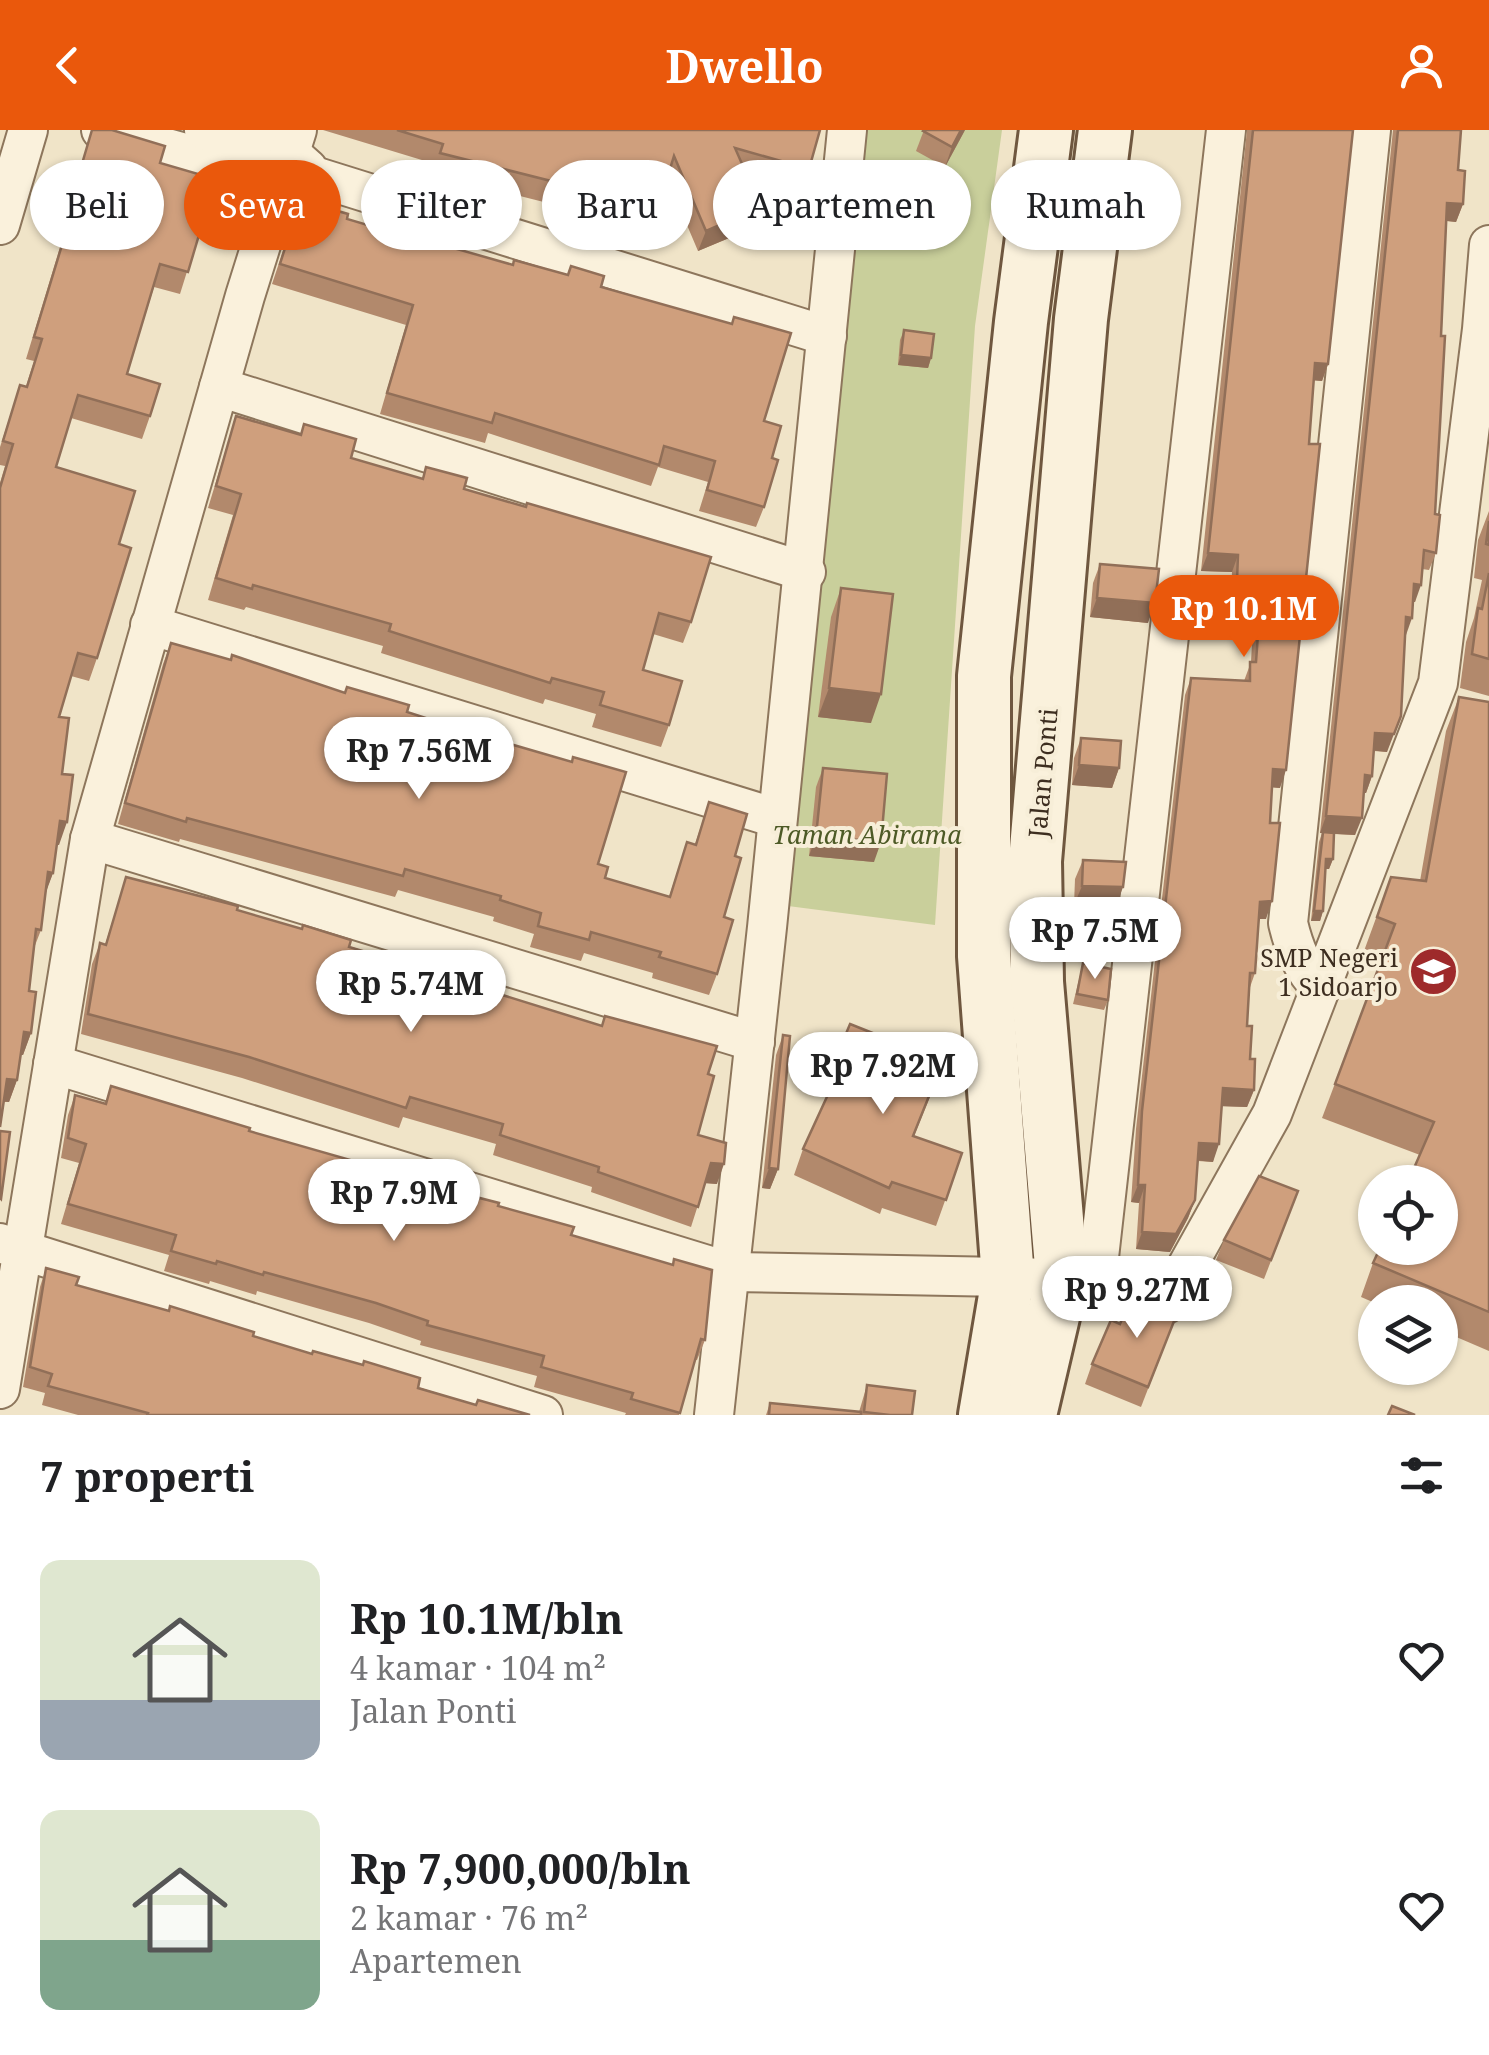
<!DOCTYPE html>
<html lang="id">
<head>
<meta charset="utf-8">
<style>
	:root { --surface:#fff; --page:#f6f6f6; --text:#202124; --muted:#757577; --accent:#ea580c }
	body { margin:0; font-family:"Noto Serif",serif; background:var(--page); color:var(--text); height:100vh; display:flex; flex-direction:column; font-size:38px; white-space:nowrap }
	* { box-sizing:border-box; margin:0 }
	p { font-size:32px; color:var(--muted) }
	.icon { flex:none; width:55px; height:55px; fill:none; stroke:currentColor; stroke-width:2; stroke-linecap:round; stroke-linejoin:round }
	.map { position:relative; height:1285px; overflow:hidden }
	.panel { display:flex; flex-direction:column; background:var(--surface); flex:1 }
	.panel>* { flex:none }
	.guide { position:absolute; left:30px; top:30px; width:1430px; height:90px; display:flex; gap:20px }
	.tools { position:absolute; left:1358px; top:1035px; display:grid; gap:20px }
	.tools a { display:grid; place-items:center; width:100px; height:100px; border-radius:50%; background:var(--surface); box-shadow:0 2px 8px #0004; font-size:50px }
	.price { position:absolute; translate:-50% -85px; padding:0 22px; border-radius:35px; background:#fff; color:#222; font-size:32px; line-height:65px; filter:drop-shadow(0 2px 5px #0008) }
	.price::after { content:''; position:absolute; left:50%; top:60px; width:30px; height:22px; margin-left:-15px; background:inherit; clip-path:polygon(0 0,100% 0,50% 100%) }
	.price.current { background:var(--accent); color:#fff }
	ul { padding:0; list-style:none }
	li { display:flex; align-items:center; gap:30px; height:250px; padding:0 40px }
	li span { display:grid; place-items:center; flex:none; width:280px; height:200px; border-radius:20px; color:#555 }
	li>.icon { margin-inline-start:auto }
	span .icon { width:120px; height:120px; fill:#fffc; stroke-width:1 }
	li b { font-size:42px }
	h2 { display:flex; justify-content:space-between; align-items:center; height:120px; padding:0 40px; font-size:42px }
	.chip { padding:0 35px; border-radius:45px; background:var(--surface); box-shadow:0 2px 8px #0004; font-size:35px; line-height:90px }
	.chip.current { background:var(--accent); color:#fff }
	header { display:flex; justify-content:space-between; align-items:center; height:130px; padding:0 40px; background:var(--accent); color:#fff; font-size:45px; font-weight:700 }
	.map>svg:first-child { display:block }
	.green { fill:#c9cf9b }
	.lines { fill:none; stroke-linecap:round; stroke-linejoin:round }
	.street-casing { stroke:#8d765c; stroke-width:42 }
	.secondary-casing { stroke:#6f573f; stroke-width:58 }
	.street { stroke:#faf1dc; stroke-width:38 }
	.secondary { stroke:#faf1dc; stroke-width:52 }
	.wall { fill:#b2896c }
	.shaded-wall { fill:#916f58 }
	.building { fill:#cf9f7d; stroke:#916f58; stroke-width:2.5 }
	.labels { text-anchor:middle; stroke-width:8; stroke-linejoin:round; paint-order:stroke }
	.street-label { font-size:25px; fill:#3d2e20; stroke:#f7eed8 }
	.park-label { font-size:25px; font-style:italic; fill:#4d5a26; stroke:#f7eed8 }
	.poi-label { font-size:25px; fill:#3d2e20; stroke:#f7eed8; text-anchor:end }
</style>
</head>
<body>
<header><svg class="icon" aria-label="back" viewBox="0 0 24 24"><path d="M15 5l-7 7 7 7"/></svg>Dwello<svg class="icon" aria-label="person" viewBox="0 0 24 24"><circle cx="12" cy="8" r="4"/><path d="M4 21q1-7 8-7t8 7"/></svg></header>
<div class="map">
<svg width="1489" height="1285" viewBox="0 0 1489 1285">
	<rect width="100%" height="100%" fill="#f0e4c8"/>
	<!-- green -->
	<path class="green" d="M858,0H1002L975,196L935,795L788,776L806,550Z"/>
	<g class="lines">
		<defs>
			<g id="street">
				<path d="M101,0L280,49L317,47L827,206"/>
				<path d="M204,0L290,23L308,39"/>
				<path d="M0,95L28,0"/>
				<path d="M219,257L806,442"/>
				<path d="M150,495L776,688"/>
				<path d="M90,709L755,912"/>
				<path d="M1321,858C1302,839 1294,818 1288,793L1371,0"/>
				<path d="M53,934L730,1142L1062,1148L1166,1174L1272,984L1438,553L1482,199L1489,115"/>
				<path d="M0,1113L543,1285"/>
				<path d="M1096,1154L1226,0"/>
				<path d="M0,1259L90,709L245,166L297,0"/>
				<path d="M714,1285C762,857 806,429 847,0"/>
			</g>
			<g id="secondary">
				<path d="M985,1285L1008,1148L984,826V546L1021,192L1046,0"/>
				<path d="M1030,1285L1062,1148L1037,852L1035,731L1081,189L1105,0"/>
			</g>
		</defs>
		<!-- street casing -->
		<use href="#street" class="street-casing"/>
		<!-- secondary casing -->
		<use href="#secondary" class="secondary-casing"/>
		<!-- street -->
		<use href="#street" class="street"/>
		<!-- secondary -->
		<use href="#secondary" class="secondary"/>
	</g>
	<!-- wall -->
	<g class="wall">
		<path d="M92,0L160,33L228,84L220,106L200,100L180,164L154,157L127,244L150,286L142,309L71,288L56,337L119,414L97,528L89,551L71,546L59,587L62,644L59,715L57,714L53,743L45,763L41,800L34,818L29,861L31,903L23,925H21L17,950L9,972H4L0,997V353L5,336L0,335V317L20,255L26,256L34,231L26,229L75,68L71,67Z"/>
		<path d="M323,0H820L801,60L746,44L753,98L698,121L667,48L651,99L432,44L435,34Z"/>
		<path d="M924,0H965L945,37L916,21Z"/>
		<path d="M1247,0H1353L1328,234L1322,251L1314,250L1280,658L1272,657L1266,789H1259L1255,843L1249,860L1247,896L1254,960L1247,977L1222,976L1213,1032L1198,1031L1195,1070L1188,1088L1170,1122L1136,1119L1139,1073L1131,1072L1136,999L1185,565L1191,548L1244,551L1251,532L1253,495L1229,493L1232,442L1201,441Z"/>
		<path d="M1393,0H1461L1458,40L1463,74L1456,92L1446,91L1435,384L1436,423L1429,440L1422,439L1415,472H1413L1405,505L1387,622L1374,621L1372,646L1366,663H1364L1355,705L1334,704L1333,729L1329,739H1326L1323,781L1320,791H1311L1319,712L1322,703H1320Z"/>
		<path d="M300,70L347,89L428,113L601,157L764,291L772,328L764,377L756,397L699,381L708,352L658,337L651,356L488,303L485,313L380,284L406,195L272,154Z"/>
		<path d="M904,200L931,228L928,238L898,235L900,210Z"/>
		<path d="M236,286L351,328L422,349L426,337L691,492L683,513L653,504L643,540L669,595L661,617L592,597L596,584L545,569L543,574L381,523L383,516L246,477L244,480L208,470L233,385L208,378Z"/>
		<path d="M1489,381V566L1460,558L1466,512L1474,488L1482,450L1474,448L1478,410Z"/>
		<path d="M1100,434L1148,493L1090,487L1093,453Z"/>
		<path d="M841,458L871,593L818,587L831,487Z"/>
		<path d="M171,513L407,582L598,734L605,748L669,767L687,712L695,714L709,672L735,726L724,787L717,844L709,865L652,848L653,843L584,823L581,831L530,817L534,804L493,791L494,787L398,760L395,767L180,709L179,712L118,694L163,534Z"/>
		<path d="M1459,567L1489,572V1221L1440,1200V1172L1375,1173L1361,1167L1373,1133L1420,1025L1322,988L1382,828L1364,821L1391,747L1420,751L1446,601Z"/>
		<path d="M1081,608L1119,638L1112,658L1072,655L1074,628Z"/>
		<path d="M823,638L874,732L809,726L816,657Z"/>
		<path d="M1083,730L1116,777L1074,775L1075,749Z"/>
		<path d="M126,747L237,780L480,858L708,944L698,1005L717,1054L705,1053L691,1097L591,1062L592,1057L493,1025L496,1014L403,987L399,998L242,948L81,904L92,834L100,813L105,815Z"/>
		<path d="M1083,833L1108,870L1104,880L1073,874Z"/>
		<path d="M783,905L778,1039L770,1059L762,1058L776,925Z"/>
		<path d="M840,918L934,957L914,1006L962,1023L936,1096L882,1078L880,1084L794,1045L803,1019L837,946L831,944Z"/>
		<path d="M111,956L249,1001L498,1076L571,1105L705,1210L697,1230H695L679,1285H625L626,1283L534,1257L537,1246L420,1215L421,1211L369,1193L257,1161L256,1165L210,1151L209,1154L164,1141L169,1125L61,1094L79,1033L61,1028L68,985L75,965L105,974Z"/>
		<path d="M1298,1061L1264,1149L1216,1130L1224,1110Z"/>
		<path d="M46,1138L76,1155L253,1206L476,1275L530,1285H78L42,1275L45,1263L23,1257L40,1157Z"/>
		<path d="M1168,1176H1180L1141,1277L1085,1254L1092,1234L1120,1194Z"/>
		<path d="M867,1255L912,1285H766L770,1273L859,1282Z"/>
	</g>
	<!-- shaded-wall -->
	<g class="shaded-wall">
		<path d="M961,0H965L945,37L952,17Z"/>
		<path d="M1447,73L1463,74L1456,92L1440,90Z"/>
		<path d="M761,77L753,98L698,121L706,101Z"/>
		<path d="M901,225L931,228L928,238L898,235Z"/>
		<path d="M1315,233L1328,234L1322,251L1308,250Z"/>
		<path d="M1208,423L1238,425L1232,442L1201,441Z"/>
		<path d="M1414,454L1421,455L1415,472H1408Z"/>
		<path d="M1097,468L1155,473L1148,493L1090,487Z"/>
		<path d="M1236,476L1260,477L1253,495L1229,493Z"/>
		<path d="M1406,487L1412,488L1406,505Z"/>
		<path d="M829,558L881,564L871,593L818,587Z"/>
		<path d="M1401,586L1387,622L1369,620L1375,603Z"/>
		<path d="M1079,635L1119,638L1112,658L1072,655Z"/>
		<path d="M1273,639L1286,640L1280,658L1267,657Z"/>
		<path d="M1365,645L1372,646L1366,663H1359Z"/>
		<path d="M1326,686L1362,688L1355,705L1320,703Z"/>
		<path d="M60,691L67,692L59,715L51,714Z"/>
		<path d="M816,706L881,712L874,732L809,726Z"/>
		<path d="M1326,729H1333L1329,739H1323Z"/>
		<path d="M48,742L53,743L45,765Z"/>
		<path d="M1082,756L1123,757L1116,777L1074,775Z"/>
		<path d="M1272,771L1266,789H1254L1260,772Z"/>
		<path d="M1314,781H1323L1320,791H1311Z"/>
		<path d="M24,902L31,903L23,925L15,924Z"/>
		<path d="M7,949L17,950L9,972L0,971Z"/>
		<path d="M1223,958L1254,960L1247,977L1216,976Z"/>
		<path d="M1199,1013L1219,1014L1213,1032L1193,1030Z"/>
		<path d="M711,1033L724,1034L717,1054L704,1053Z"/>
		<path d="M769,1038L778,1039L770,1059L762,1058Z"/>
		<path d="M1138,1055H1145L1139,1073L1131,1072Z"/>
		<path d="M1195,1070L1188,1088L1170,1122L1136,1119L1142,1102Z"/>
	</g>
	<!-- building -->
	<g class="building">
		<path d="M92,0H112L165,16L160,33L236,55L228,84L207,78L188,142L160,134L127,244L160,254L150,286L78,265L56,337L135,361L119,414L131,418L97,528L78,523L59,587L69,588L62,644L73,645L67,692L60,691L53,743L48,742L41,800L36,799L29,861L36,862L31,903L24,902L17,950L7,949L0,997V358L13,314L3,311L20,255L27,257L42,209L34,207L83,46L79,44Z"/>
		<path d="M397,0H820L809,39L735,18L761,77L706,101L674,26L658,78L440,23L443,14Z"/>
		<path d="M924,0H961L952,17L923,1Z"/>
		<path d="M1253,0H1353L1328,234L1315,233L1309,314H1320L1286,640L1273,639L1270,693H1280L1272,771L1260,772L1255,843H1250L1247,896H1252L1250,929H1255L1254,960L1223,958L1219,1014L1199,1013L1195,1070L1176,1104L1142,1102L1145,1055H1138L1142,981L1191,548L1250,551V532H1256L1260,477L1236,476L1238,425L1208,423Z"/>
		<path d="M1398,0H1461L1458,40L1465,41L1463,74L1447,73L1441,206H1445L1435,384L1440,385L1436,423L1424,420L1421,455L1414,454L1412,488L1406,487L1401,586L1394,604L1375,603L1372,646L1365,645L1362,688L1326,686Z"/>
		<path d="M300,70L348,84L347,89L428,113L429,111L513,135L514,130L568,145L571,136L604,146L601,157L732,194L734,187L791,203L764,291L781,296L772,328L778,330L764,377L707,360L715,331L664,316L659,335L495,283L492,293L387,263L413,175L280,134Z"/>
		<path d="M904,200L934,204L931,228L901,225Z"/>
		<path d="M236,286L301,305L304,294L356,309L351,328L423,349L426,337L467,348L464,359L526,377L527,373L711,427L691,492L659,483L643,540L682,551L669,595L600,575L604,562L552,548L550,553L389,501L391,494L253,455L252,459L216,448L241,364L216,356Z"/>
		<path d="M1489,391V415L1486,414Z"/>
		<path d="M1100,434L1159,439L1155,473L1097,468Z"/>
		<path d="M1489,443V529L1472,524L1478,478L1482,479Z"/>
		<path d="M841,458L893,464L881,564L829,558Z"/>
		<path d="M171,513L231,530L232,525L345,563L347,557L409,575L407,582L469,602L572,632L573,627L626,642L598,734L608,737L605,748L670,767L687,712L696,715L709,672L747,684L735,726L741,728L724,787L733,790L717,844L659,827L661,822L591,802L589,810L538,796L541,783L500,770L501,766L405,739L403,746L187,688L186,692L125,673Z"/>
		<path d="M1459,567L1489,572V1182L1373,1133L1380,1118H1440V1052H1408L1434,992L1335,954L1395,794L1377,787L1391,747L1426,751Z"/>
		<path d="M1081,608L1121,611L1119,638L1079,635Z"/>
		<path d="M823,638L887,644L881,712L816,706Z"/>
		<path d="M1323,702L1334,703L1333,729H1326L1323,781H1314Z"/>
		<path d="M1083,730L1126,732L1123,757L1082,756Z"/>
		<path d="M126,747L238,776L237,780L302,799L303,795L351,810L349,817L396,831L397,828L458,845L461,835L485,842L480,858L602,896L605,886L717,916L708,944L714,946L698,1005L726,1013L724,1034L711,1033L698,1077L598,1042L599,1037L500,1005L503,994L410,967L406,978L249,927L88,884L100,813L106,815Z"/>
		<path d="M1083,833L1111,839L1108,870L1077,864Z"/>
		<path d="M850,894L943,931L913,1006L962,1023L946,1070L892,1052L889,1058L803,1019L848,921L840,918Z"/>
		<path d="M783,905L790,906L778,1039L769,1038Z"/>
		<path d="M111,956L250,998L249,1001L403,1045L402,1048L499,1073L498,1076L574,1097L571,1105L673,1135L674,1129L712,1140L705,1210L701,1209L680,1283L631,1269L633,1263L541,1237L544,1226L427,1195L428,1191L376,1173L264,1142L263,1145L217,1131L216,1134L171,1121L176,1105L68,1074L86,1014L68,1008L75,965L106,974Z"/>
		<path d="M0,1001L10,1002L1,1069L0,1068Z"/>
		<path d="M1259,1046L1298,1061L1271,1130L1224,1110Z"/>
		<path d="M46,1138L79,1147L76,1155L169,1181L170,1176L254,1202L253,1206L312,1224L313,1221L363,1235L364,1231L420,1248L418,1258L476,1275L478,1270L530,1285H147L148,1283L48,1256L52,1244L30,1237Z"/>
		<path d="M1131,1167L1168,1176H1180L1148,1257L1092,1234L1111,1190L1120,1194Z"/>
		<path d="M867,1255L915,1261L912,1285H890L864,1282Z"/>
		<path d="M770,1273L861,1282V1285H769Z"/>
		<path d="M1392,1276L1415,1285H1388Z"/>
	</g>
	<!-- icons -->
	<defs>
		<symbol id="school-disc" viewBox="-11 -11 22 22"><circle r="9.5" fill="#9e2a2b" stroke="#f7eed8"/><path d="M0-5L7-2L0 1L-7-2ZM-4 1L0 2.5L4 1V4Q0 6-4 4Z" fill="#fff"/></symbol>
	</defs>
	<g fill-rule="evenodd">
		<use href="#school-disc" x="1406" y="814" width="55" height="55"/>
	</g>
	<g class="labels">
		<!-- street labels -->
		<g class="street-label">
			<text transform="translate(1043 643) rotate(-85)" y="9">Jalan Ponti</text>
		</g>
		<!-- park labels -->
		<g class="park-label">
			<text x="867" y="714">Taman Abirama</text>
		</g>
		<!-- poi labels -->
		<g class="poi-label">
			<text x="1398" y="837">SMP Negeri<tspan x="1398" dy="29">1 Sidoarjo</tspan></text>
		</g>
	</g>
</svg>
<div class="tools">
<a><svg class="icon" aria-label="locate" viewBox="0 0 24 24"><circle cx="12" cy="12" r="6"/><path d="M12 2v4M12 18v4M2 12h4M18 12h4"/></svg></a>
<a><svg class="icon" aria-label="layers" viewBox="0 0 24 24"><path d="M12 4l9 5-9 5-9-5zM3 14l9 5 9-5"/></svg></a>
</div>
<b class="price current" style="left:1244px;top:530px">Rp 10.1M</b>
<b class="price" style="left:419px;top:672px">Rp 7.56M</b>
<b class="price" style="left:1095px;top:852px">Rp 7.5M</b>
<b class="price" style="left:411px;top:905px">Rp 5.74M</b>
<b class="price" style="left:883px;top:987px">Rp 7.92M</b>
<b class="price" style="left:394px;top:1114px">Rp 7.9M</b>
<b class="price" style="left:1137px;top:1211px">Rp 9.27M</b>
<div class="guide">
<a class="chip">Beli</a>
<a class="chip current">Sewa</a>
<a class="chip">Filter</a>
<a class="chip">Baru</a>
<a class="chip">Apartemen</a>
<a class="chip">Rumah</a>
</div>
</div>
<section class="panel">
<h2>7 properti<svg class="icon" aria-label="filters" viewBox="0 0 24 24"><path d="M4 7h16M4 17h16"/><circle cx="9" cy="7" r="2"/><circle cx="15" cy="17" r="2"/></svg></h2>
<ul>
<li><span style="background:linear-gradient(#dfe7d0 70%,#9aa5b1 0)"><svg class="icon" aria-label="home" viewBox="0 0 24 24"><path d="M3 11l9-7 9 7M6 9v11h12V9"/></svg></span><div><b>Rp 10.1M/bln</b><p>4 kamar · 104 m²</p><p>Jalan Ponti</p></div><svg class="icon" aria-label="heart" viewBox="0 0 24 24"><path d="M12 20l-8-8c-3-5 5-10 8-4 3-6 11-1 8 4z"/></svg></li>
<li><span style="background:linear-gradient(#dfe7d0 65%,#7fa58c 0)"><svg class="icon" aria-label="home" viewBox="0 0 24 24"><path d="M3 11l9-7 9 7M6 9v11h12V9"/></svg></span><div><b>Rp 7,900,000/bln</b><p>2 kamar · 76 m²</p><p>Apartemen</p></div><svg class="icon" aria-label="heart" viewBox="0 0 24 24"><path d="M12 20l-8-8c-3-5 5-10 8-4 3-6 11-1 8 4z"/></svg></li>
</ul>
</section>
</body>
</html>
